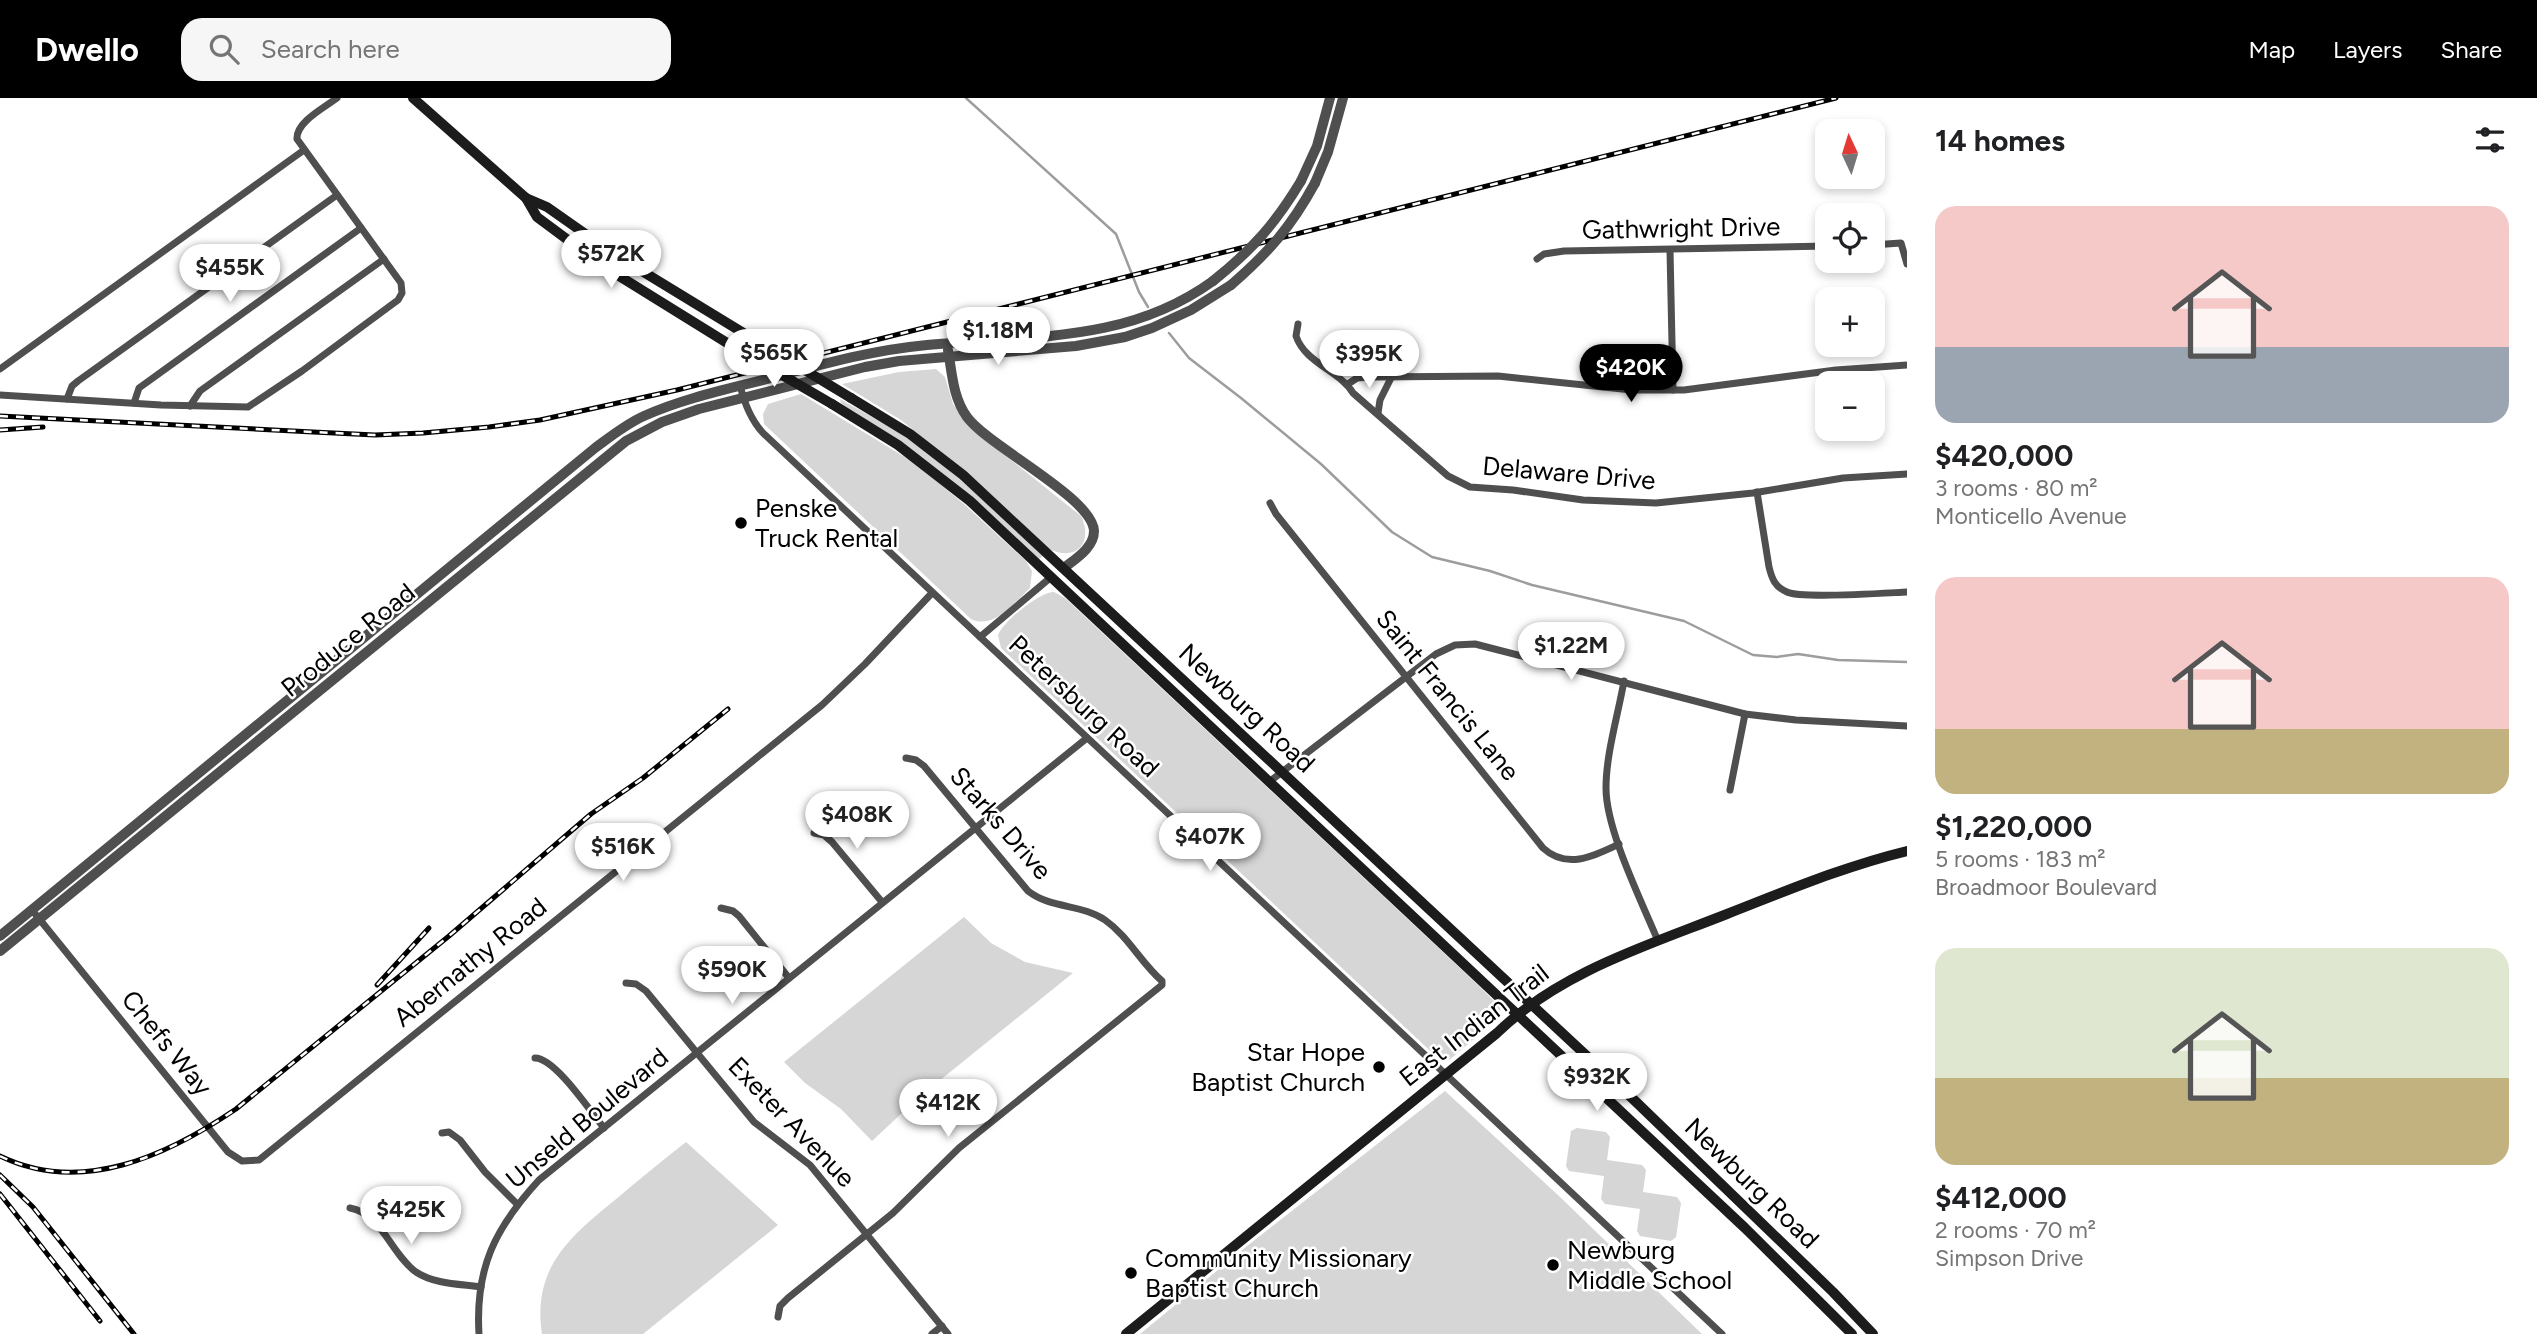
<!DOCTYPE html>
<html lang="en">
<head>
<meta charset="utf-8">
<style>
	:root { --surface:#fff; --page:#f6f6f6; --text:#202124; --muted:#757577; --accent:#000 }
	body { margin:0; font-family:Figtree,sans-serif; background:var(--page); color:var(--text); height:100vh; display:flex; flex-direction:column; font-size:26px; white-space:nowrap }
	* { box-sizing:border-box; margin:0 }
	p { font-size:23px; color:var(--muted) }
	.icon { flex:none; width:38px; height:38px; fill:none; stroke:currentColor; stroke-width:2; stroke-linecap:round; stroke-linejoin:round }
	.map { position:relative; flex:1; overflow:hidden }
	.drawer { display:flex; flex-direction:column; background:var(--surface); width:630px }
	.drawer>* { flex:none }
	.needle { width:46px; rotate:356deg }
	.tools { position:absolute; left:1815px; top:21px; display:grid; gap:14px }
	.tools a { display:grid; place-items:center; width:70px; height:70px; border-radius:14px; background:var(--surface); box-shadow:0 4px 10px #0003; font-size:35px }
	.price { position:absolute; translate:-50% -60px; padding:0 16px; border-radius:24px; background:#fff; color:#222; font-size:23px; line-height:46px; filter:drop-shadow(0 2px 4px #0008) }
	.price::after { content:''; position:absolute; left:50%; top:42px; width:21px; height:16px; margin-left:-10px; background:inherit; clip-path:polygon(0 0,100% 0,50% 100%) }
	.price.on { background:var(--accent); color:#fff }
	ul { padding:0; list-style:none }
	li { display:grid; align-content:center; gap:14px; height:371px; padding:0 28px }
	li span { display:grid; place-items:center; height:217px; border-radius:21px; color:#555 }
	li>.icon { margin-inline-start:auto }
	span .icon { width:126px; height:126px; fill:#fffc; stroke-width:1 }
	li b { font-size:30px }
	h2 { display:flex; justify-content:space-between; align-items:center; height:84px; padding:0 28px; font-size:30px }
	header { display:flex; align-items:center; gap:42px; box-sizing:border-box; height:98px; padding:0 35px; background:var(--accent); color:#fff }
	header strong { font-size:33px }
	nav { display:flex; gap:38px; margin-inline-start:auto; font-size:24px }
	.search { width:490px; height:63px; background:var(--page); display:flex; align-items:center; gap:18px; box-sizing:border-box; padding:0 24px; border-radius:21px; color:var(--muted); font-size:26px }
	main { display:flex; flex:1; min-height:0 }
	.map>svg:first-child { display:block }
	.green { fill:#d6d6d6 }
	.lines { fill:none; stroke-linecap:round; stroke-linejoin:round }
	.stream { stroke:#9d9d9d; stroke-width:2.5 }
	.minor { stroke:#4f4f4f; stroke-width:7 }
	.tertiary { stroke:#4f4f4f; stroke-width:10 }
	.secondary { stroke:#1c1c1c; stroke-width:10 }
	.rail-casing { stroke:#000; stroke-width:5 }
	.rail { stroke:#fff; stroke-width:2.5; stroke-dasharray:8; stroke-linecap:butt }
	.tertiary-bridge { stroke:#4f4f4f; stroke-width:10 }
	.secondary-bridge { stroke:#1c1c1c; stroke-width:10 }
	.poi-dot { fill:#000; stroke:#fff; stroke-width:2.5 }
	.labels { text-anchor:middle; stroke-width:5; stroke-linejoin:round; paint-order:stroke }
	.street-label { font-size:26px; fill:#000; stroke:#fff }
	.poi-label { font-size:26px; fill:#000; stroke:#fff; text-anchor:start }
</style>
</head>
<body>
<header>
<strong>Dwello</strong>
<div class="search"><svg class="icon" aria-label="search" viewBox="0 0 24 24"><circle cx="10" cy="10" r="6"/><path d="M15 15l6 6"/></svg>Search here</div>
<nav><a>Map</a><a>Layers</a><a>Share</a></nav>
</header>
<main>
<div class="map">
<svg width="1907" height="1236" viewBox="0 0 1907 1236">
	<rect width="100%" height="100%" fill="#fff"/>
	<!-- green -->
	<g class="green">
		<path d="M936,271L945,279L953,306L966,326L1081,418C1094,445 1076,464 1049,451L986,392L901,322L842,286L899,274Z"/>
		<path d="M801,296L913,364L964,406L1026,463L1032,473L1030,490C1014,505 994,532 971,521L764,326L763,316L768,306Z"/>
		<path d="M840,301C866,316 896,331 922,351C965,383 1004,421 1043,458L1038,462L841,305Z"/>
		<path d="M1054,494L1065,500L1478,887L1501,910L1497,922L1449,962L1441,963L1001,550L998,537C1003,524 1039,494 1054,494Z"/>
		<path d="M964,819L991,845L1025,864L1073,875L918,1000L872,1043L841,1011L805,985L784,964Z"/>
		<path d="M1445,993L1559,1098L1702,1236H1140L1247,1148Z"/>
		<path d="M1577,1030L1606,1034L1610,1039L1607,1062L1642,1067L1646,1072L1643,1094L1677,1099L1681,1105L1676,1139L1671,1143L1640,1138L1637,1133L1640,1111L1605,1106L1601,1101L1604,1078L1569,1073L1566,1068L1571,1033Z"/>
		<path d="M686,1044L778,1127L643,1236H542C532,1171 569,1139 615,1102C638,1082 662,1063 686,1044Z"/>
	</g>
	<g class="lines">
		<!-- stream -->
		<g class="stream">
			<path d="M966,0L1116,136L1139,194L1148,209"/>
			<path d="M1169,235L1189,260L1241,300L1321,366L1392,434L1432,459L1490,473L1532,487L1684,523L1753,557L1777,559L1798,556L1838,562L1907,564"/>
		</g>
		<!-- minor -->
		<g class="minor">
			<path d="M1872,147L1901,145L1907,166"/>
			<path d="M1670,152L1673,292"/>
			<path d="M1537,161L1544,156L1564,153L1827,148"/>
			<path d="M1298,226L1296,238C1305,265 1340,273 1353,295L1448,378L1470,389L1513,392L1583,402L1656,405L1753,395L1843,380L1907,376"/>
			<path d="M0,271L304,52"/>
			<path d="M1348,286L1357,280L1370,279L1498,278L1632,292H1684L1836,272L1907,267"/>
			<path d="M740,287C744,304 751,322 763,335L1722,1236"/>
			<path d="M0,297L161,307L248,309L302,273L398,202L402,195L401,185L297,41C296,24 324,10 337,0"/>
			<path d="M67,301L72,288L78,283L337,97"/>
			<path d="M134,305L139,290L361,130"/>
			<path d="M190,308L200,293L384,161"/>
			<path d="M1378,315L1380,302L1391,280"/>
			<path d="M1757,394L1769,469C1772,481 1775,489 1787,494C1801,501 1886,495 1907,494"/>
			<path d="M1270,405L1276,416L1543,750C1567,772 1594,758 1619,746"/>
			<path d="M980,539L1050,480"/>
			<path d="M1624,583C1618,617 1606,656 1606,690C1606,732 1641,802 1658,843"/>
			<path d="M1269,684L1436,556L1455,547L1475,546L1745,616L1796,622L1907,628"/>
			<path d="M1730,692L1745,616"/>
			<path d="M814,735L824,737L832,744L882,804"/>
			<path d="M721,810L733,813L739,818L789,880"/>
			<path d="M32,812L228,1054L242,1063L259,1062L822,607L865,566L932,495"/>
			<path d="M626,885L636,886L646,893L754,1024L810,1067L948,1236"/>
			<path d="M535,960C555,960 590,1013 604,1030"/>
			<path d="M442,1035L449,1034L460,1042L485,1074L517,1106"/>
			<path d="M350,1110C381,1115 392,1157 416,1174C434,1186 460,1186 481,1189"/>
			<path d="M778,1219L780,1208L788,1200L893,1115L959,1050L1162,887V883C1141,865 1128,838 1105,822C1082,806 1051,811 1028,793L924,668L916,662L906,660"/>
			<path d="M479,1236C475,1170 495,1130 539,1082L1087,640"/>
			<path d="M932,1236L942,1228"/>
		</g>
		<!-- tertiary -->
		<g class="tertiary">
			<path d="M1301,83L1317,48L1330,0"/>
			<path d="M1315,85L1328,54L1343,0"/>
			<path d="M948,252C952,275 953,300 967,319C988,348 1093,400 1094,433C1094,450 1075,461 1064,470"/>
			<path d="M0,838L595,350C610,339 626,326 644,318C684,300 728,291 771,280C823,266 873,252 927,247C1029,237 1126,246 1213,183"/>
			<path d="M0,853L626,343L662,324L699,311L865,269L899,263L1076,248L1125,239L1152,230L1191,212L1231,187"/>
		</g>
		<!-- secondary -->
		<g class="secondary">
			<path d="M413,0L526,100L537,119L603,168L732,248"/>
			<path d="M526,100L547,109L614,156L755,242"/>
			<path d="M851,300L910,336L963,377L1633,1001L1833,1194L1873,1236"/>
			<path d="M832,306L898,347L970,403L1745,1130L1852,1236"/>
			<path d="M1126,1236L1497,935C1560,874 1646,848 1727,816C1786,793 1845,768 1907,753"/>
		</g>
		<defs>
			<g id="rail">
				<path d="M0,318L313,334L375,337L423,335L489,329L540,322L677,292L1836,0"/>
				<path d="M0,332L43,329"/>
				<path d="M377,887L429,830"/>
				<path d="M0,1058C82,1098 168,1057 236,1011L449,838L591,716L643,680L728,611"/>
				<path d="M0,1077L33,1109L134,1236"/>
				<path d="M0,1096L100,1223"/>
			</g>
		</defs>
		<!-- rail casing -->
		<use href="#rail" class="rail-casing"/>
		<!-- rail -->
		<use href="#rail" class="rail"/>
		<!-- tertiary-bridge -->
		<g class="tertiary-bridge">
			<path d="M1213,183C1253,151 1275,126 1301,83"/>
			<path d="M1231,187C1269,154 1291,129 1315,85"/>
		</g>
		<!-- secondary-bridge -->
		<g class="secondary-bridge">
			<path d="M755,242L851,300"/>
			<path d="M732,248L832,306"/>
		</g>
	</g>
	<!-- markers -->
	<g class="poi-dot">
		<circle cx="741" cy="425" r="7"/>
		<circle cx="1379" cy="969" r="7"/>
		<circle cx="1553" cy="1167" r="7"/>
		<circle cx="1131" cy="1175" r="7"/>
	</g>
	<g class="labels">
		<!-- street labels -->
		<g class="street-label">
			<text transform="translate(1681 130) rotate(-1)" y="9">Gathwright Drive</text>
			<text transform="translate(1569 375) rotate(5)" y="9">Delaware Drive</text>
			<text transform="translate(348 542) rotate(-39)" y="9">Produce Road</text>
			<text transform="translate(1448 597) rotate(51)" y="9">Saint Francis Lane</text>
			<text transform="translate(1084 608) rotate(43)" y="9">Petersburg Road</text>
			<text transform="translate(1247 610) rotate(43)" y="9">Newburg Road</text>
			<text transform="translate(1001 725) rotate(49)" y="9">Starks Drive</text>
			<text transform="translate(470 864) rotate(-39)" y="9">Abernathy Road</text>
			<text transform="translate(1474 927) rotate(-38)" y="9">East Indian Trail</text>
			<text transform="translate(167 945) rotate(51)" y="9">Chefs Way</text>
			<text transform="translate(587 1020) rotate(-40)" y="9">Unseld Boulevard</text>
			<text transform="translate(792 1024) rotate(46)" y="9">Exeter Avenue</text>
			<text transform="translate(1752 1085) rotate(44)" y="9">Newburg Road</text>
		</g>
		<!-- poi labels -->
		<g class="poi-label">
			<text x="755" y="419">Penske<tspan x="755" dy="30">Truck Rental</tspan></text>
			<text x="1365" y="963" text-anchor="end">Star Hope<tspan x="1365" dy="30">Baptist Church</tspan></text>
			<text x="1567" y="1161">Newburg<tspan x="1567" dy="30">Middle School</tspan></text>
			<text x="1145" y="1169">Community Missionary<tspan x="1145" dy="30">Baptist Church</tspan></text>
		</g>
	</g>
</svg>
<div class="tools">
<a><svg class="needle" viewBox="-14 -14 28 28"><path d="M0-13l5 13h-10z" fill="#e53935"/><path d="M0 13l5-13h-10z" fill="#757577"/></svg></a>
<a><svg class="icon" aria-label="locate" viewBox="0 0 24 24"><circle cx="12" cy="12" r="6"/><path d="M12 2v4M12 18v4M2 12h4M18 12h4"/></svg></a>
<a>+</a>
<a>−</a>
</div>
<b class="price" style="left:611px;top:192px">$572K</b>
<b class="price" style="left:230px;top:206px">$455K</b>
<b class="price" style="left:998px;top:269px">$1.18M</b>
<b class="price" style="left:774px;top:291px">$565K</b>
<b class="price" style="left:1369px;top:292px">$395K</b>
<b class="price on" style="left:1631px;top:306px">$420K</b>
<b class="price" style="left:1571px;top:584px">$1.22M</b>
<b class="price" style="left:857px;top:753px">$408K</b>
<b class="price" style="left:1210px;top:775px">$407K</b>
<b class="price" style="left:623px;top:785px">$516K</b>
<b class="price" style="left:732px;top:908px">$590K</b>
<b class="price" style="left:1597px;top:1015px">$932K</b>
<b class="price" style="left:948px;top:1041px">$412K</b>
<b class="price" style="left:411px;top:1148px">$425K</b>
</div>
<section class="drawer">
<h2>14 homes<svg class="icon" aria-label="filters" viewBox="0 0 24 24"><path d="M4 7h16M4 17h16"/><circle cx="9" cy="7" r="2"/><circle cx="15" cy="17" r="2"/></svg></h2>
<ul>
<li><span style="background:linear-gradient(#f6c9c9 65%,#9aa5b1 0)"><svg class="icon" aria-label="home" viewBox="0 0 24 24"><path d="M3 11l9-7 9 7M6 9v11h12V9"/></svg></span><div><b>$420,000</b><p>3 rooms · 80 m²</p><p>Monticello Avenue</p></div></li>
<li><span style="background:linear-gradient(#f6c9c9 70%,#c2b280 0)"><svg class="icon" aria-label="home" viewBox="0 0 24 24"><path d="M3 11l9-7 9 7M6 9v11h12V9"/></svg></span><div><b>$1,220,000</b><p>5 rooms · 183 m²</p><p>Broadmoor Boulevard</p></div></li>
<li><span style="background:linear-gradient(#dfe7d0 60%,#c2b280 0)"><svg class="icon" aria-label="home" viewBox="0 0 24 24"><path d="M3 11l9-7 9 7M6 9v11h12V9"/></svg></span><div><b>$412,000</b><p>2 rooms · 70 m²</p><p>Simpson Drive</p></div></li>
</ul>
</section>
</main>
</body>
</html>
